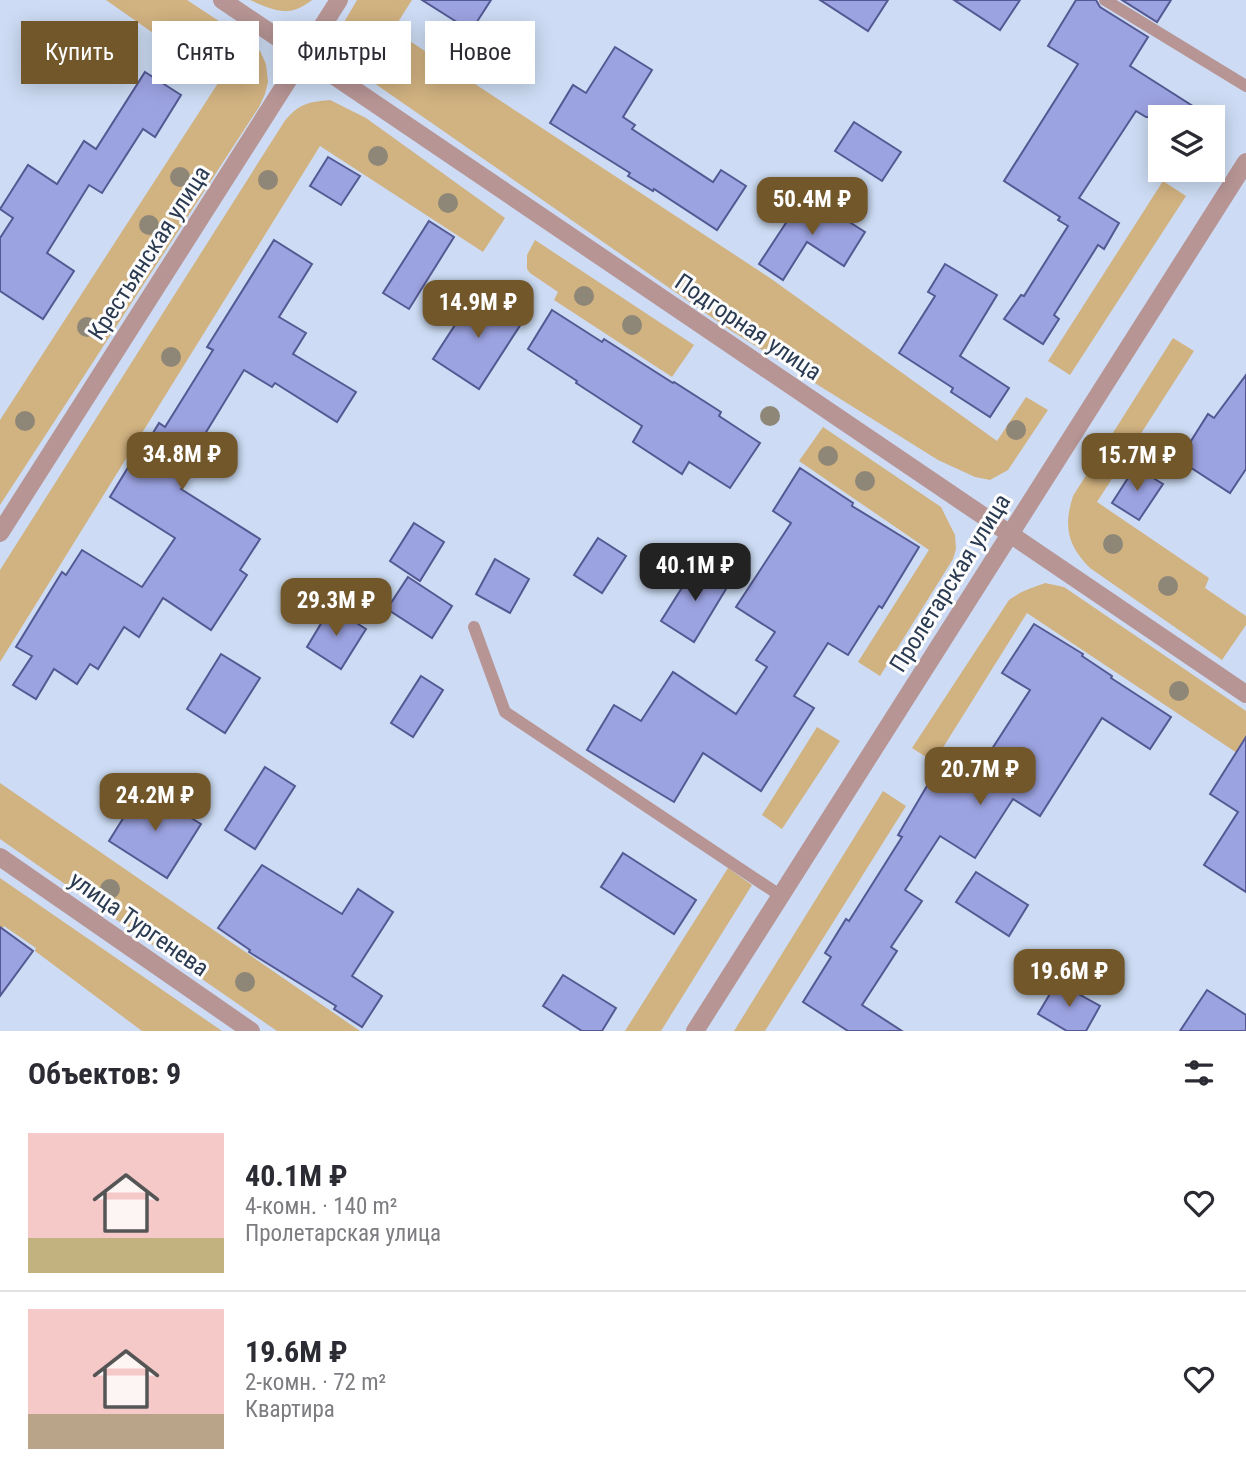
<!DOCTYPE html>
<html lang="ru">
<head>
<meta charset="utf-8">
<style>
	:root { --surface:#fff; --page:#f7f7f7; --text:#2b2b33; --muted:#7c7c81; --line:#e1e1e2; --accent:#72572a }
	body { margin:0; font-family:"Roboto Condensed",sans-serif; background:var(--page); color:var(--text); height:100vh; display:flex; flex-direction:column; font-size:26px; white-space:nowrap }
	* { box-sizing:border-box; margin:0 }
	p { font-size:23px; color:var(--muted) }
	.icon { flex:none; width:38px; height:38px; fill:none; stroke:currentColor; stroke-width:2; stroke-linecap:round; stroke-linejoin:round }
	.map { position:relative; height:1031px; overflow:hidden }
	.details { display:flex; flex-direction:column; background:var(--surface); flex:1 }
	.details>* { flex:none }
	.banner { position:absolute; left:21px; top:21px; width:700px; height:63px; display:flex; gap:14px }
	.buttons { position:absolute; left:1148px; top:105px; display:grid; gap:14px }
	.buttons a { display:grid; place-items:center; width:77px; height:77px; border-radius:0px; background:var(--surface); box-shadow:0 4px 18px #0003; font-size:35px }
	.price { position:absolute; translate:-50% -60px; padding:0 16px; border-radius:14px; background:var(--accent); color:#fff; font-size:23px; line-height:46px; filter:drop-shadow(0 2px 4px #0008) }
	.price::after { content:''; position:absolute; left:50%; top:42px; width:21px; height:16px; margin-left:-10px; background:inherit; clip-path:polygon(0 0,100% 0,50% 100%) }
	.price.active { background:#222; color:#fff }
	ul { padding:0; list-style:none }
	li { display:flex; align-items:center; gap:21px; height:175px; padding:0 28px }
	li+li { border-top:2px solid var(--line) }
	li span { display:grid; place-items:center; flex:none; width:196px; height:140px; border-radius:0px; color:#555 }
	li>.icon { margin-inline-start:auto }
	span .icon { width:84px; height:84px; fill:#fffc; stroke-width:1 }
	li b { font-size:30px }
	h2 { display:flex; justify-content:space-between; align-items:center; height:84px; padding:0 28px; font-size:30px }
	.tag { padding:0 24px; border-radius:0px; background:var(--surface); box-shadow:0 4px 18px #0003; font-size:24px; line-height:63px }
	.tag.active { background:var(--accent); color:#fff }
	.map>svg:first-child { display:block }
	.green { fill:#d1b281 }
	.building { fill:#9ca3e1; stroke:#545993; stroke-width:2 }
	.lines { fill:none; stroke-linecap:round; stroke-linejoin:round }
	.service { stroke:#b79595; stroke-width:12 }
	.minor { stroke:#b79595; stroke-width:18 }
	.tertiary { stroke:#b79595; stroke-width:18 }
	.tree { fill:#8e8777 }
	.labels { text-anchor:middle; stroke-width:6; stroke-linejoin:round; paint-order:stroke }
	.street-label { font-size:24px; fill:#2a3a51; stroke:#fcfcfc }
</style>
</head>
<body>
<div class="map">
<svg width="1246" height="1031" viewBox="0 0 1246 1031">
	<rect width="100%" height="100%" fill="#cddcf4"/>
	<!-- green -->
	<g class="green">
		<path d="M106,0H187L231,29L260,51L266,64L268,82L265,94L259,107L0,505V420L220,80Z"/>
		<path d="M250,0H312C289,18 275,11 250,0Z"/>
		<path d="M357,0H412L393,30L770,278L997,441L1026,397L1048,410L1008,470L990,480L975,477L938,460L730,330L361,74L342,50L340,29Z"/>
		<path d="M330,100L366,118L505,218L483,252L320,146L0,662V570L284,122C298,104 308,102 330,100Z"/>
		<path d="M1163,181L1186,196L1070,375L1048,361Z"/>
		<path d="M535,240L694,345L672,377L554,300L558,292L530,273L527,269V255Z"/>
		<path d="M1173,338L1194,351L1097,502L1209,578L1205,588L1246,616V625L1222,660L1090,568C1068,546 1063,527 1073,496Z"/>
		<path d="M823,427L941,507L955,535L956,549L953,559L880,676L858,662L929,550L799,461Z"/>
		<path d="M1045,583L1064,587L1246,711V759L1027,613L934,762L912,748L1009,600C1021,591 1032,588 1045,583Z"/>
		<path d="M817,727L840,741L782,829L762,815Z"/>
		<path d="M0,783L360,1031H277L0,839Z"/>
		<path d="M883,791L906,806L765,1031H734Z"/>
		<path d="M728,868L752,885L661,1031H625Z"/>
		<path d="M0,878L222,1031H142L35,951L36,948L4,926L2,929L0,928Z"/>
	</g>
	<!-- building -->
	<g class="building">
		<path d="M422,0H491L471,31Z"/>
		<path d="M820,0H888L868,31Z"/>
		<path d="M954,0H1020L1000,30Z"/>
		<path d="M1076,0H1096L1100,7L1148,37L1130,66L1210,117H1146L1136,111L1079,198L1119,223L1104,249L1098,245L1054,315L1059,319L1043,344L1004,319L1021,295L1024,296L1068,226L1058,220L1060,217L1004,181L1078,64L1048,46Z"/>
		<path d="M1122,0H1171L1157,22Z"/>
		<path d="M615,47L652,70L623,117L635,125L632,129L713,182L721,170L746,186L717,230L654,189L653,191L628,176L630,173L550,123L573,85L586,93Z"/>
		<path d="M145,72L181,95L155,137L143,129L102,193L89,185L47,253L74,271L43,319L0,291V238L13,218L0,209L28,165L57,184L84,141L96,149Z"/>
		<path d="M854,122L901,152L882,181L835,151Z"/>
		<path d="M328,157L360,176L341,205L310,186Z"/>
		<path d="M807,195L865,232L844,266L807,242L783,280L759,264L799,203L801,204Z"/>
		<path d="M429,221L454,237L409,309L383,293Z"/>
		<path d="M274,240L312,264L279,317L306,333L293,354L356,392L337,422L275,383L272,387L244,370L197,447L205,452L181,489L260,539L240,570L247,575L211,630L163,598L139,637L124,627L98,669L90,664L77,684L54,669L36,699L13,685L32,656L16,647L62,572L66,575L82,550L142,587L175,538L110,497L132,461L135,463L159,423L165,427L213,350L207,347Z"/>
		<path d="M945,264L997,295L960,356L1009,388L990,417L951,392L953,388L899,353L935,296L928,292Z"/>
		<path d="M477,291L523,321L479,389L433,359Z"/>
		<path d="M552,310L602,342L604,339L673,383L674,382L721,412L719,416L760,443L730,488L689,462L682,474L633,442L642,426L576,383L577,381L528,349Z"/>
		<path d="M1246,375V469L1230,493L1179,460L1208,414L1214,418Z"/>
		<path d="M1135,467L1163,484L1139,520L1112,503Z"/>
		<path d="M800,468L853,503L852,506L919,547L882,608L879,606L848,655L828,643L794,696L814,708L761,791L703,753L674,802L587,750L614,705L641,721L673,672L736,714L767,667L756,660L775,632L736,607L791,523L773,511Z"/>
		<path d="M414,523L444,542L420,581L390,561Z"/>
		<path d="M598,538L626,556L602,593L574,575Z"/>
		<path d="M495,559L529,579L510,613L476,594Z"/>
		<path d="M697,564L729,584L694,642L661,621Z"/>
		<path d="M408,577L452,606L432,638L387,609Z"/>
		<path d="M331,607L366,629L341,669L307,647Z"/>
		<path d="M1034,624L1083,654L1082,656L1112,676L1111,678L1171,717L1150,749L1102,718L1040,816L1013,799L975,858L940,836L905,890L922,901L891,947L897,951L862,1005L902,1031H848L803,1002L831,957L825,953L846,919L849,921L902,837L898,835L940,764L970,783L1030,690L1002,673Z"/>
		<path d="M221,654L260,678L225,733L187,709Z"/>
		<path d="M421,676L443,690L413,737L391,723Z"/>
		<path d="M1246,737V892L1204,865L1238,812L1210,794Z"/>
		<path d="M265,767L295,786L255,849L225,830Z"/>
		<path d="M142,788L201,824L167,878L109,841Z"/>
		<path d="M623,853L696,900L674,934L601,887Z"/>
		<path d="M262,865L342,914L358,889L393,912L352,976L382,996L362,1027L334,1009L336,1006L249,952L250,950L218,928Z"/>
		<path d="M976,872L1028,905L1009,936L956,902Z"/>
		<path d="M0,927L33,951L0,996Z"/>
		<path d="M563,975L616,1008L602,1031H582L543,1006Z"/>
		<path d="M1057,982L1100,1006L1086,1031H1067L1038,1014Z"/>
		<path d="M1207,990L1246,1015V1031H1180Z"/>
	</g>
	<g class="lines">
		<!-- service -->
		<g class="service">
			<path d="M1105,0L1246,86"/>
			<path d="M474,627L505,712L781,896"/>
		</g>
		<!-- minor -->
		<g class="minor">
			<path d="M222,0L1246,694"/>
			<path d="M0,533L339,0"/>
			<path d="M0,857L251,1031"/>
		</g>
		<!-- tertiary -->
		<path class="tertiary" d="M695,1031L1246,162"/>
	</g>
	<!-- trees -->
	<g class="tree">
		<circle cx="378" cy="156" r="10"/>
		<circle cx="180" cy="177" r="10"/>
		<circle cx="268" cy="180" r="10"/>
		<circle cx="448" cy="203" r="10"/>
		<circle cx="149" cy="225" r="10"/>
		<circle cx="584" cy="296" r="10"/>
		<circle cx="632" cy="325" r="10"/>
		<circle cx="87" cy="327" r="10"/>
		<circle cx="171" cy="357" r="10"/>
		<circle cx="770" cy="416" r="10"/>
		<circle cx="25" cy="421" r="10"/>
		<circle cx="1016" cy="430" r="10"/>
		<circle cx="828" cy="456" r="10"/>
		<circle cx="865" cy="481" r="10"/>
		<circle cx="1113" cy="544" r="10"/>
		<circle cx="1168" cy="586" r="10"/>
		<circle cx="1179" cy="691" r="10"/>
		<circle cx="110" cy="889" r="10"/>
		<circle cx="245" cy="982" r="10"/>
	</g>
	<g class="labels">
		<!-- street labels -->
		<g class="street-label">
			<text transform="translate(149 253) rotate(-57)" y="8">Крестьянская улица</text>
			<text transform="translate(748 327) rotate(34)" y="8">Подгорная улица</text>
			<text transform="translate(950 583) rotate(-58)" y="8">Пролетарская улица</text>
			<text transform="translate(139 924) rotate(35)" y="8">улица Тургенева</text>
		</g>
	</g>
</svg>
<div class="buttons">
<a><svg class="icon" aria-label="layers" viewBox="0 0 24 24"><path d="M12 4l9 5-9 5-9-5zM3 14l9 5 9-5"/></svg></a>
</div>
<b class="price" style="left:812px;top:237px">50.4M ₽</b>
<b class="price" style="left:478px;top:340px">14.9M ₽</b>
<b class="price" style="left:182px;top:492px">34.8M ₽</b>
<b class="price" style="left:1137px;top:493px">15.7M ₽</b>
<b class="price active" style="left:695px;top:603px">40.1M ₽</b>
<b class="price" style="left:336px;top:638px">29.3M ₽</b>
<b class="price" style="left:980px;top:807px">20.7M ₽</b>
<b class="price" style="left:155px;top:833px">24.2M ₽</b>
<b class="price" style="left:1069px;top:1009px">19.6M ₽</b>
<div class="banner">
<a class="tag active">Купить</a>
<a class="tag">Снять</a>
<a class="tag">Фильтры</a>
<a class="tag">Новое</a>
</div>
</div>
<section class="details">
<h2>Объектов: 9<svg class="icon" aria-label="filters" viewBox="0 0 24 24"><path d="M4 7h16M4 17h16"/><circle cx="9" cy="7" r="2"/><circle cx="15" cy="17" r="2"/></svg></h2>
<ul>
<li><span style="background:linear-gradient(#f6c9c9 75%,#c2b280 0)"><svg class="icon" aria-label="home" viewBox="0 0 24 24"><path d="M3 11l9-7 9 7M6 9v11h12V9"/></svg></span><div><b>40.1M ₽</b><p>4-комн. · 140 m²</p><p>Пролетарская улица</p></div><svg class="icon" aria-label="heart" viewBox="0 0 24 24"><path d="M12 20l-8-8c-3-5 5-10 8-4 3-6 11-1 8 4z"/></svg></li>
<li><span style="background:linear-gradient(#f6c9c9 75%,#b9a48a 0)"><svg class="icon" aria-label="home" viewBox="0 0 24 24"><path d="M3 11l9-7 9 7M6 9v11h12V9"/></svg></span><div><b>19.6M ₽</b><p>2-комн. · 72 m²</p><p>Квартира</p></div><svg class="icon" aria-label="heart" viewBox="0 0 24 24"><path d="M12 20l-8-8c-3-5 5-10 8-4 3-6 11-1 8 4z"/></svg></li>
</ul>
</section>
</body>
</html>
